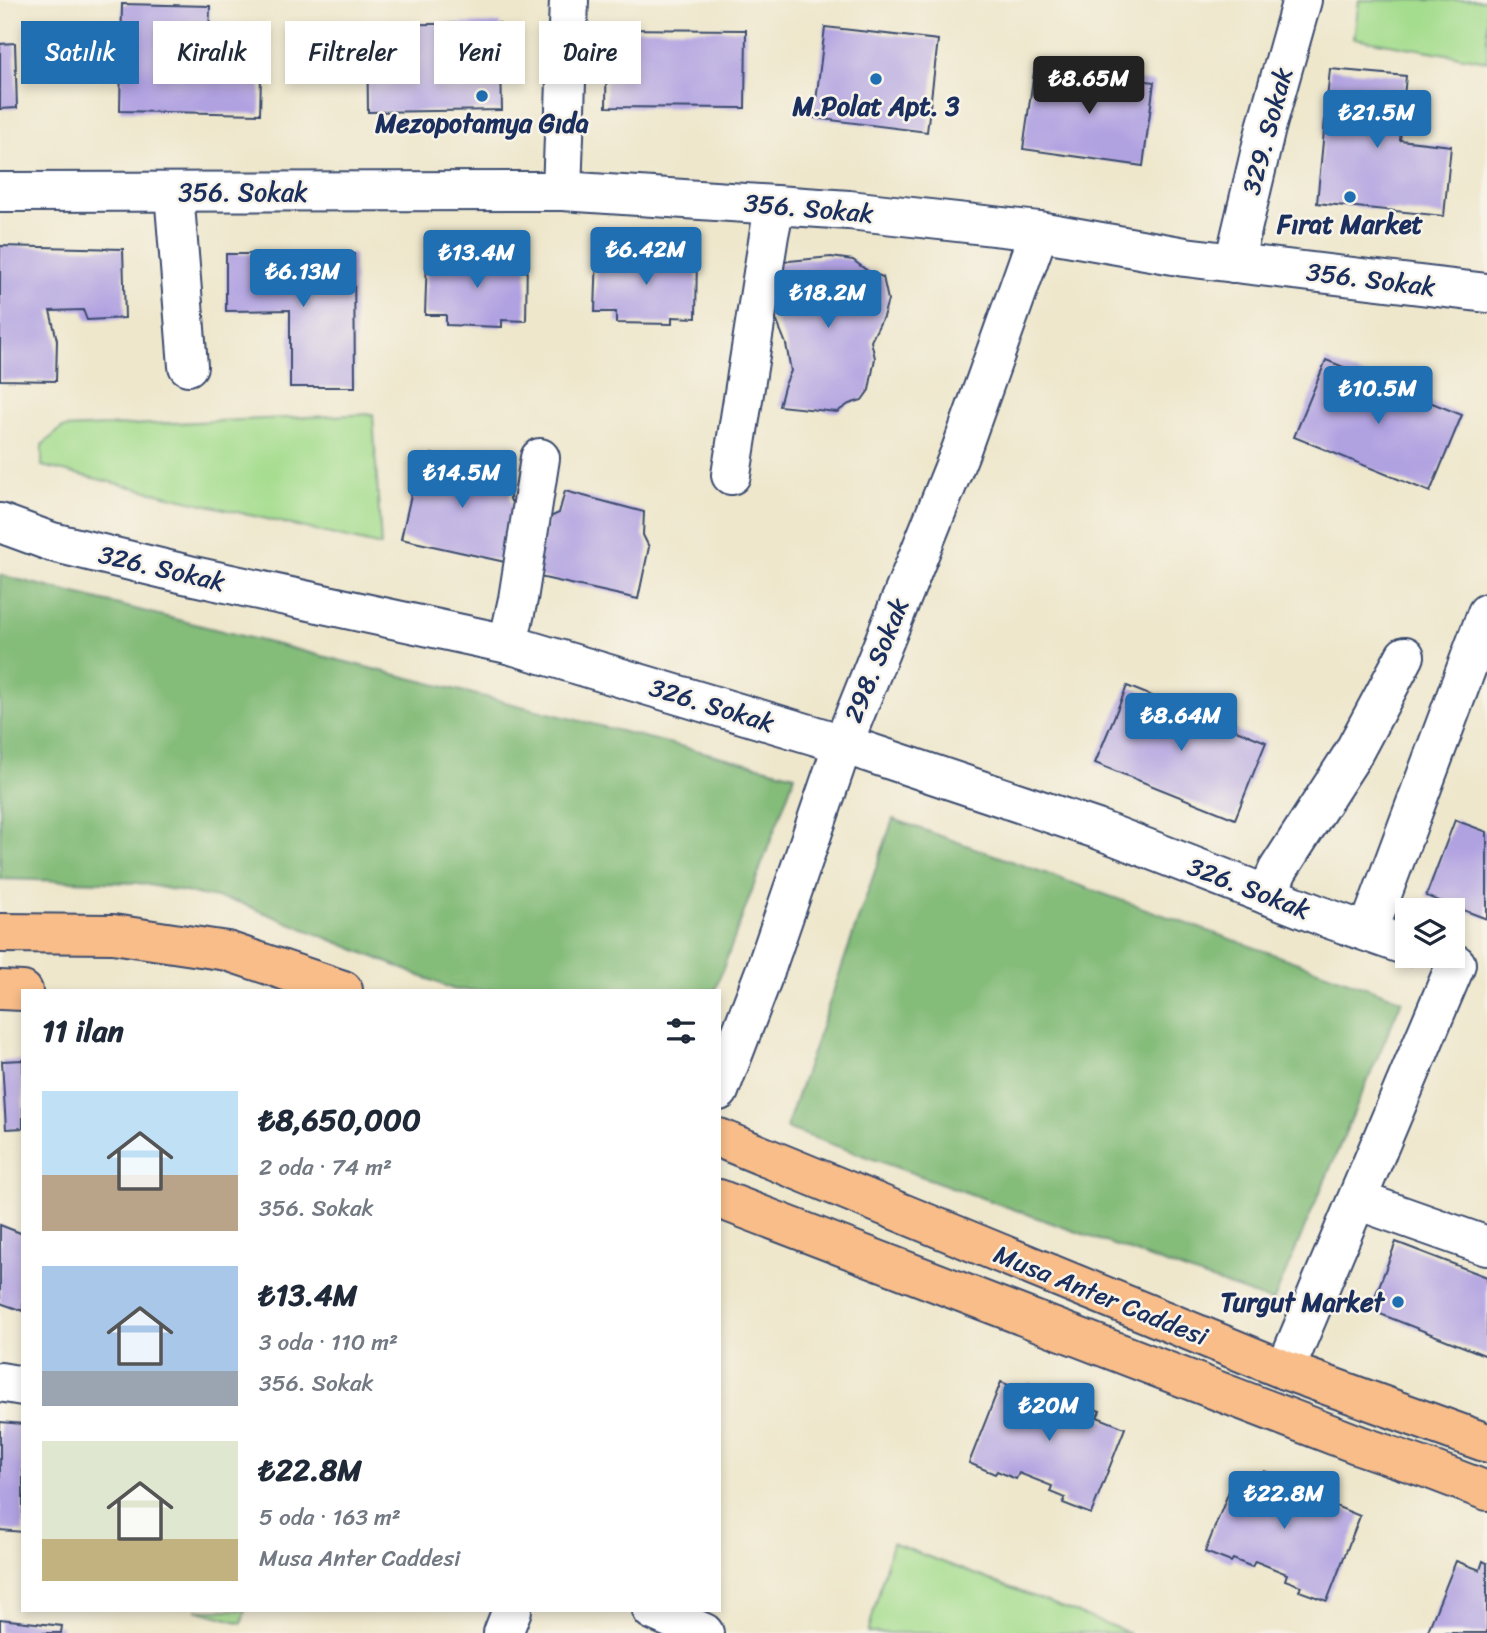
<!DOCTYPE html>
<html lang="tr">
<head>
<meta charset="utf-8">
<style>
	:root { --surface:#fff; --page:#f2f2f3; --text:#1f2937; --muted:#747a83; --accent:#1f6fb2 }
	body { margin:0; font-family:Sriracha,sans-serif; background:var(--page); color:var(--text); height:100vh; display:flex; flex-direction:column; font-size:26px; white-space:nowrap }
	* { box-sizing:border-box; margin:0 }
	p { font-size:23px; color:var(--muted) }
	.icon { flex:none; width:38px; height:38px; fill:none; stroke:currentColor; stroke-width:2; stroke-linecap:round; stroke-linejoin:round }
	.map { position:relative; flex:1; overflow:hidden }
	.sheet { position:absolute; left:21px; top:989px; width:700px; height:623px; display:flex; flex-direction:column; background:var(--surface); border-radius:0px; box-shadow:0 4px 10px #0003 }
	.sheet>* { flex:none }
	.top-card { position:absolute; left:21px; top:21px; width:700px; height:63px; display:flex; gap:14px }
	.fabs { position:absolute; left:1395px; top:898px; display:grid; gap:14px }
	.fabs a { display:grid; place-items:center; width:70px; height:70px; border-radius:0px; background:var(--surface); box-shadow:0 4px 10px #0003; font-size:35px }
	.price { position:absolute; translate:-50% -60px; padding:0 16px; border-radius:7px; background:var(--accent); color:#fff; font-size:23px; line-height:46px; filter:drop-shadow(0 2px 4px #0008) }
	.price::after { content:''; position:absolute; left:50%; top:42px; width:21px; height:16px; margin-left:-10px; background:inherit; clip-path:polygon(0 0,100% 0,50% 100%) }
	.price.on { background:#222; color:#fff }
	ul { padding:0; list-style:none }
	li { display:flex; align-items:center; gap:21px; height:175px; padding:0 21px }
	li span { display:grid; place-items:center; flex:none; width:196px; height:140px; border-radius:0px; color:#555 }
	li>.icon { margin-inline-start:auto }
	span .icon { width:84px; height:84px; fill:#fffc; stroke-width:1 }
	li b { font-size:30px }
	h2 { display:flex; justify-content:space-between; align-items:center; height:84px; padding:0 21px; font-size:30px }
	.tag { padding:0 24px; border-radius:0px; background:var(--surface); box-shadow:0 4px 10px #0003; font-size:24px; line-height:63px }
	.tag.on { background:var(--accent); color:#fff }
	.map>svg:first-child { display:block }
	.green { fill:#a5dd8e; stroke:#608676; stroke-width:2 }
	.forest { fill:#84bc79; stroke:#50766c; stroke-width:2 }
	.building { fill:#b0a1e1 }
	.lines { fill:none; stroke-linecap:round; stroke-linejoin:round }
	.minor-casing { stroke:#3b4b6e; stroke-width:42 }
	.major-casing { stroke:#3b4b6e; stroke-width:42 }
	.minor { stroke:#fff; stroke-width:38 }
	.major { stroke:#f8bd88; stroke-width:38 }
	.poi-dot { fill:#1f6fb2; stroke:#f7f3e8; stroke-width:2.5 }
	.labels { text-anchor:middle; stroke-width:5; stroke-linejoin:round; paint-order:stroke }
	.poi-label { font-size:26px; font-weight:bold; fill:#1b2f5e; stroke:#f7f3e8 }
	.street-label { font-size:26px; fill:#1b2f5e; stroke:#f7f3e8 }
</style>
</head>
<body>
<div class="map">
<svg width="1487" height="1633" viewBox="0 0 1487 1633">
	<rect width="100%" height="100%" fill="#f7f3e8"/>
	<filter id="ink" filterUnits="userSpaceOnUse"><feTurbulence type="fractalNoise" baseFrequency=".0143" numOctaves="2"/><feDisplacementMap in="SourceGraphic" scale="14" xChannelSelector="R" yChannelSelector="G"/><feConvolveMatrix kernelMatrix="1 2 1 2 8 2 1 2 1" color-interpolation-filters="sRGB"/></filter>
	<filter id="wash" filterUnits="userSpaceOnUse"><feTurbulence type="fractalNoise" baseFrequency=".00686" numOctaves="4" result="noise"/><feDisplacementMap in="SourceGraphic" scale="28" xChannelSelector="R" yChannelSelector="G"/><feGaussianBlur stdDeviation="1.57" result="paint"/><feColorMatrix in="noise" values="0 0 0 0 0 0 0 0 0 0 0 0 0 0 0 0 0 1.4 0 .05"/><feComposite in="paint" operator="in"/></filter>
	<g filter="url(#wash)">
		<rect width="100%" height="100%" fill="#eee7cc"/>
		<!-- green -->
		<g class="green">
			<path d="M1359,0H1487V61L1354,38Z"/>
			<path d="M373,414L381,546L42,466V445L62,428Z"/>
			<path d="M892,1543L1130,1633H868Z"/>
			<path d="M196,1610H245L242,1623Z"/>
		</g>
		<!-- forest -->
		<g class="forest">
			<path d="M0,575L795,775L715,990H455L238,902L138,883L0,879Z"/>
			<path d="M893,819L1402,1000L1273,1302L786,1128Z"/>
		</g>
		<g id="blocks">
			<!-- building -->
			<g class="building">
				<path d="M122,4L210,6L209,36L262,38L260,114L120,111Z"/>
				<path d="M500,23L502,110L368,112L367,25Z"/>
				<path d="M825,27L938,40L927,132L814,118Z"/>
				<path d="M607,29L746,30L745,108L606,107Z"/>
				<path d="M15,43L17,108L0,109V44Z"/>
				<path d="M1035,65L1154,82L1143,166L1023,149Z"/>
				<path d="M1330,69L1406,76L1400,140L1451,146L1444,216L1317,203Z"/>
				<path d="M0,246L123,249L125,318L87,320L83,310L50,311L57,340L56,381L0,380Z"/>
				<path d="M597,253L697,256L696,318L672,317V324L616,323V312H595Z"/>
				<path d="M226,254H354L355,387H290V310L226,311Z"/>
				<path d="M427,256L527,259L526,321L502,320V327L446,325V315H425Z"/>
				<path d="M831,257L853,260L869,272L883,277L888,300L883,317L871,341L875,358L869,390L862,400L849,404L837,412L779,406L784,387L791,371L786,344L774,314V265L789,261Z"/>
				<path d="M1326,360L1462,415L1430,492L1294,437Z"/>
				<path d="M432,454L511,475L510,499L516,511L505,562L401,539L414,482L426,476Z"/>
				<path d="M565,491L644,512L643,535L649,547L638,599L535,576L548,518L559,513Z"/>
				<path d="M1127,686L1266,742L1235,819L1095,763Z"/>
				<path d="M1455,820L1487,832V919L1426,896Z"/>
				<path d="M23,1060V1128L6,1129L2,1061Z"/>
				<path d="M0,1225L23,1234V1311L0,1303Z"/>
				<path d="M1396,1242L1487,1277V1356L1370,1310Z"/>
				<path d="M1001,1382L1025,1392L1028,1383L1100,1411L1097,1417L1125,1428L1091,1514L1063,1503L1065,1498L1050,1492L1052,1486L1019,1473L1016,1479L997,1471L995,1474L969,1463Z"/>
				<path d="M0,1422L23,1424V1532L0,1530Z"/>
				<path d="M1237,1471L1260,1480L1264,1471L1335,1499L1333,1505L1360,1516L1327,1601L1299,1591L1301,1586L1285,1580L1287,1574L1255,1561L1252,1567L1233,1559L1231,1562L1205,1552Z"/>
				<path d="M1456,1561L1480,1570L1483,1561L1487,1563V1633H1427Z"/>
				<path d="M0,1619L62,1626L61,1633H0Z"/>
			</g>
		</g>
	</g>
	<g filter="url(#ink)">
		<use href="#blocks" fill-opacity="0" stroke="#3b4b6e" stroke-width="2"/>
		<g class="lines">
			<defs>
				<g id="minor">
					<path d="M562,191L569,0"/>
					<path d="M0,192L562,191L775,205L849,210L1039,231L1185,257L1487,293"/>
					<path d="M174,192L188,366"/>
					<path d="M1234,263L1266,128L1302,0"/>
					<path d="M731,475L769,235L775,205"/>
					<path d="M0,523L52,542L189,575L508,644L843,744L1097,829L1324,917L1407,946"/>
					<path d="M508,644L518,599L540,458"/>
					<path d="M1267,895L1278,870L1351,757L1405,656"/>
					<path d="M1368,932L1487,613"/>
					<path d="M719,1091L765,971L843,744L961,450L1039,231"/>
					<path d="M1357,1200L1487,1246"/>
					<path d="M1285,1370L1456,964"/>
					<path d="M0,1382L23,1386"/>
					<path d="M652,1610L704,1633"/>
					<path d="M503,1633L512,1610"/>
				</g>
				<g id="major">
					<path d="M0,933L113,934L227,951L343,990"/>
					<path d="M0,990L23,991"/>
					<path d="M719,1138L1285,1370L1487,1443"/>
					<path d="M719,1199L1359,1445L1432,1470L1487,1491"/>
				</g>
			</defs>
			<!-- minor casing -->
			<use href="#minor" class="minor-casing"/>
			<!-- major casing -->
			<use href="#major" class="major-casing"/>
			<!-- minor -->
			<use href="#minor" class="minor"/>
			<!-- major -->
			<use href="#major" class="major"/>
		</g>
	</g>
	<!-- markers -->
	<g class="poi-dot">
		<circle cx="876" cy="79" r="7"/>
		<circle cx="482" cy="96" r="7"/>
		<circle cx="1350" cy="197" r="7"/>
		<circle cx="1398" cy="1302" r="7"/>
	</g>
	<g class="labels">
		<!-- poi labels -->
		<g class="poi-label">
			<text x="876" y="115">M.Polat Apt. 3</text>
			<text x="482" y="132">Mezopotamya Gıda</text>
			<text x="1350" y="233">Fırat Market</text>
			<text x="1384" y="1311" text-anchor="end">Turgut Market</text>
		</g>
		<!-- street labels -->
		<g class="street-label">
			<text transform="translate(1267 131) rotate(-75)" y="9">329. Sokak</text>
			<text x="243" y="201">356. Sokak</text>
			<text transform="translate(809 208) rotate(5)" y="9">356. Sokak</text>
			<text transform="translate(1371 279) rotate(7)" y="9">356. Sokak</text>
			<text transform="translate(162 568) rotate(13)" y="9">326. Sokak</text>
			<text transform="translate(876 660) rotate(-68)" y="9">298. Sokak</text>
			<text transform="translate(712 705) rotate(17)" y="9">326. Sokak</text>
			<text transform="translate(1249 888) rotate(21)" y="9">326. Sokak</text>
			<text transform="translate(1101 1295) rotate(22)" y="9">Musa Anter Caddesi</text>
		</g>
	</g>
</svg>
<div class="fabs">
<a><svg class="icon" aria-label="layers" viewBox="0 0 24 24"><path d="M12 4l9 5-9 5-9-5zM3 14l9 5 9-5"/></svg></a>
</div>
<b class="price on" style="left:1089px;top:116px">₺8.65M</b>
<b class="price" style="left:1377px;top:150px">₺21.5M</b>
<b class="price" style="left:646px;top:287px">₺6.42M</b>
<b class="price" style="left:477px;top:290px">₺13.4M</b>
<b class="price" style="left:303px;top:309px">₺6.13M</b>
<b class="price" style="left:828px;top:330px">₺18.2M</b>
<b class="price" style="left:1378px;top:426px">₺10.5M</b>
<b class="price" style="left:462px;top:510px">₺14.5M</b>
<b class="price" style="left:1181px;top:753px">₺8.64M</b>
<b class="price" style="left:1049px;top:1443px">₺20M</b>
<b class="price" style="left:1284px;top:1531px">₺22.8M</b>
<div class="top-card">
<a class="tag on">Satılık</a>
<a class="tag">Kiralık</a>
<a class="tag">Filtreler</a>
<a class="tag">Yeni</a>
<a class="tag">Daire</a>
</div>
<section class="sheet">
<h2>11 ilan<svg class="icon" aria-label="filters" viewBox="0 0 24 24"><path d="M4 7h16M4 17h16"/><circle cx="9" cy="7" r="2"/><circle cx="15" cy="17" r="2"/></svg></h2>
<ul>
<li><span style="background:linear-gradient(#bfe0f5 60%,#b9a48a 0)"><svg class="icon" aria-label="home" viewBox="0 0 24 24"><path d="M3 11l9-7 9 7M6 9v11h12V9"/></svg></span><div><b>₺8,650,000</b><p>2 oda · 74 m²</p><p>356. Sokak</p></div></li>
<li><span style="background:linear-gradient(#a9c7e8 75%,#9aa5b1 0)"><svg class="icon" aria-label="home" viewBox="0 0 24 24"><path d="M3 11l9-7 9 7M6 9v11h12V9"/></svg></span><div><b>₺13.4M</b><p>3 oda · 110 m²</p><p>356. Sokak</p></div></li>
<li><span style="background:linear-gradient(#dfe7d0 70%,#c2b280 0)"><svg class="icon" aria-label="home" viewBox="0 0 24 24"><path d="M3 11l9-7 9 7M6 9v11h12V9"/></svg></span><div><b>₺22.8M</b><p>5 oda · 163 m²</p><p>Musa Anter Caddesi</p></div></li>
</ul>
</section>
</div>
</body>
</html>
